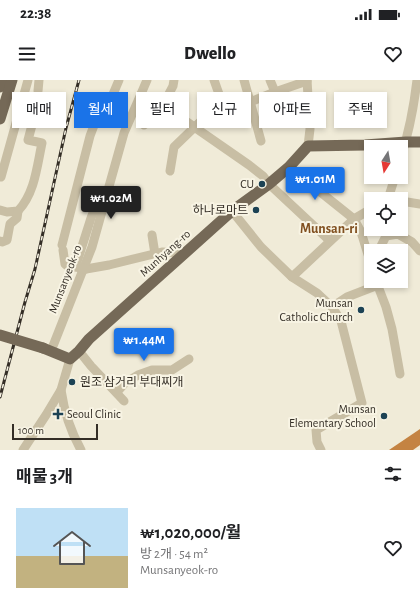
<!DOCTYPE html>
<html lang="ko">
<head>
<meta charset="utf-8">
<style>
	:root { --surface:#fff; --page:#f6f6f6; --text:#202124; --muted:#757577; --line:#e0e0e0; --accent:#1a73e8 }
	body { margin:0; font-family:"Alegreya Sans","Noto Sans KR",sans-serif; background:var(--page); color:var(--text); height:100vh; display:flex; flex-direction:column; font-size:15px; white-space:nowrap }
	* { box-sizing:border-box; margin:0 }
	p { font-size:13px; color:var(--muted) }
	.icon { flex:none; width:22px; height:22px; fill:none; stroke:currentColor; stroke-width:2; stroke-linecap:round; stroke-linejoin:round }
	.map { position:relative; height:370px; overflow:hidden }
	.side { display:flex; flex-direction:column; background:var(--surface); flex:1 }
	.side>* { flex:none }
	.banner { position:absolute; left:12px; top:12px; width:396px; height:36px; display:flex; gap:8px }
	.needle { width:26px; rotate:191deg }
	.controls { position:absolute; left:364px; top:60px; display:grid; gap:8px }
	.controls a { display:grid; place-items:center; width:44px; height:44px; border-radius:0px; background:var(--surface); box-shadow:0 2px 6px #0003; font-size:20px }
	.scale { position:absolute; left:12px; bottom:10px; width:86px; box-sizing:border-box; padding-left:4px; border:2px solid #342e26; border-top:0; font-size:11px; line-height:14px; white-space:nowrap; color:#342e26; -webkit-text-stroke:3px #f8f4e4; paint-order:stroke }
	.price { position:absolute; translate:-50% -34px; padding:0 9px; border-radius:4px; background:var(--accent); color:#fff; font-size:13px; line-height:26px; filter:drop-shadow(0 1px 2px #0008) }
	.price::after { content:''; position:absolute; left:50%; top:24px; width:12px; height:9px; margin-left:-6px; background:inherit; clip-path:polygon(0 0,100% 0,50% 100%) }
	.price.on { background:#222; color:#fff }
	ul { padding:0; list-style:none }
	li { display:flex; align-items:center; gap:12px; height:100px; padding:0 16px }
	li+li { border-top:1px solid var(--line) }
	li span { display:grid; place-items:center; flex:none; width:112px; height:80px; border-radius:0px; color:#555 }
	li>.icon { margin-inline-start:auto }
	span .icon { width:48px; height:48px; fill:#fffc; stroke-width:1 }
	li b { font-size:17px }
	h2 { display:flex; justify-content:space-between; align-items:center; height:48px; padding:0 16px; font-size:17px }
	.chip { padding:0 14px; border-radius:0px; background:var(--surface); box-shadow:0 2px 6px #0003; font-size:14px; line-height:36px }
	.chip.on { background:var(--accent); color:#fff }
	.status { display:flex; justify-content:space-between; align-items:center; height:28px; padding:0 20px; background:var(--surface); direction:ltr }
	.status svg { height:11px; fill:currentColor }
	header { display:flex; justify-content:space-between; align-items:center; height:52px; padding:0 16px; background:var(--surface); font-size:18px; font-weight:800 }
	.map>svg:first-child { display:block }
	.building { fill:#c48342 }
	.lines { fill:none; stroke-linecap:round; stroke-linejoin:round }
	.minor { stroke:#c8bea4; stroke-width:9 }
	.major { stroke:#756957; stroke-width:11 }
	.rail-casing { stroke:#342e26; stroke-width:3 }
	.rail { stroke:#f8f4e4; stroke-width:1.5; stroke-dasharray:4.5; stroke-linecap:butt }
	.minor-bridge { stroke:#c8bea4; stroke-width:9 }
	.major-bridge { stroke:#756957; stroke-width:11 }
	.poi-dot { fill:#1c4254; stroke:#f8f4e4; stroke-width:1.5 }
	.labels { text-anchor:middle; stroke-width:4; stroke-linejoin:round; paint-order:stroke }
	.poi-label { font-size:12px; fill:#342e26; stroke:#f8f4e4; text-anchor:end }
	.street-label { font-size:12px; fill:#342e26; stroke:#f8f4e4 }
	.quarter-label { font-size:14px; font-weight:bold; fill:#815020; stroke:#f8f4e4 }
</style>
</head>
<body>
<div class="status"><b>22:38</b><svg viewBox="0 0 49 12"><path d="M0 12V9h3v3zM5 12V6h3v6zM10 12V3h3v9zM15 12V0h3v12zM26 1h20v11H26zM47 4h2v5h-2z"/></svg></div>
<header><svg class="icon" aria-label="menu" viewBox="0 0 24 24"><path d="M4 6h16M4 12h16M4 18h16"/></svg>Dwello<svg class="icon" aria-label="heart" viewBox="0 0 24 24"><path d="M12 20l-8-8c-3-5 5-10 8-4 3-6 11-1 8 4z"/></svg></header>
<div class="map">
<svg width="420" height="370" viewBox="0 0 420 370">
	<rect width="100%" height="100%" fill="#f0ebd8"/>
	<!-- building -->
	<path class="building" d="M420,349V365L413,370H389Z"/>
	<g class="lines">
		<!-- minor -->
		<g class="minor">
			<path d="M214,0L225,31"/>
			<path d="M244,0L261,61"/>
			<path d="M270,0L275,12L283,36"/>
			<path d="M307,0L310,49L308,66"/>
			<path d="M38,11L39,0"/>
			<path d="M141,14L177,35L249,85L263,96L269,104L330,161"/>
			<path d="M144,45L162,27L173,6L174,0"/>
			<path d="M401,77C409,52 414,26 417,0"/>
			<path d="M289,87L354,139L361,152L371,184"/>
			<path d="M170,91L174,67L202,40L250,22L275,12L307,1"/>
			<path d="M1,97L28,0"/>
			<path d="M388,119L395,97"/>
			<path d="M401,121L420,124"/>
			<path d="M0,130L7,132L18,131C35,113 37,86 42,63L28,60L35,34"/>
			<path d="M232,131L261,167L292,197L317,213L332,227L341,241L362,323L316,350L317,362L321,370"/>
			<path d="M152,155L155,174"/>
			<path d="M0,161L2,162L7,160L10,144L17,138L18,131"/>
			<path d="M62,165L90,56L101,27L111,19L119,0"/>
			<path d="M63,170L65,184C68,188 74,186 80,188"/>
			<path d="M376,171L379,170L386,156L398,154L412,162L420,171"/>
			<path d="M75,186L78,179L91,138L96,125L101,120L106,118"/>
			<path d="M86,189L109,185L162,172L185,173"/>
			<path d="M292,197L354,139L371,129"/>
			<path d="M376,201L386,227L392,249L400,294"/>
			<path d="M332,227L347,217L378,205"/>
			<path d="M51,271L92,167L124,53L141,14L147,0"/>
			<path d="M79,271L91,286L124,321"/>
			<path d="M61,310C64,331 71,352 81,370"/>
			<path d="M117,312L125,303L138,295L152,290H172L189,279"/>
			<path d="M23,370L46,335L61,310L70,279"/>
		</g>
		<!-- major -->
		<g class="major">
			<path d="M0,7L2,0"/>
			<path d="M0,39L12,0"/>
			<path d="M43,268L70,279L79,271L89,259L232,131L269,104L289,87L308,66L365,65L406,62H420"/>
		</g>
		<defs>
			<path id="rail" d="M0,317L25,222L35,189L66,48L79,0"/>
		</defs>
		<!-- rail casing -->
		<use href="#rail" class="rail-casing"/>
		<!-- rail -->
		<use href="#rail" class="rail"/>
		<!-- minor-bridge -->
		<path class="minor-bridge" d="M81,188L86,189"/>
		<!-- major-bridge -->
		<path class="major-bridge" d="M0,255L43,268"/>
	</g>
	<!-- markers -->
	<g class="poi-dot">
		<circle cx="262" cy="104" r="4"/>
		<circle cx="256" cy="130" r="4"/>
		<circle cx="361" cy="230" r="4"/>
		<circle cx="72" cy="302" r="4"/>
		<path d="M56 328h4v4h4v4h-4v4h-4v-4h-4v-4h4z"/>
		<circle cx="384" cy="336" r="4"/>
	</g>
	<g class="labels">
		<!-- poi labels -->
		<g class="poi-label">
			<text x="254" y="108">CU</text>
			<text x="248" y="134">하나로마트</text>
			<text x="353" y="227">Munsan<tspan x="353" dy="14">Catholic Church</tspan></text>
			<text x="80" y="306" text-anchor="start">원조 삼거리 부대찌개</text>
			<text x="376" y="333">Munsan<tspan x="376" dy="14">Elementary School</tspan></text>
			<text x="67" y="338" text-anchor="start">Seoul Clinic</text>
		</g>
		<!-- street labels -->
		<g class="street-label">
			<text transform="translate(165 173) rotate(-42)" y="4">Munhyang-ro</text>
			<text transform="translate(65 199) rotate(-69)" y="4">Munsanyeok-ro</text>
		</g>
		<!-- quarter labels -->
		<g class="quarter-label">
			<text x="329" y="153">Munsan-ri</text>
		</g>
	</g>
</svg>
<div class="controls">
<a><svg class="needle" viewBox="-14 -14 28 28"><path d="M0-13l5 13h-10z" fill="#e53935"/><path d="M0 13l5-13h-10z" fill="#757577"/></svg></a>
<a><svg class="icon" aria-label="locate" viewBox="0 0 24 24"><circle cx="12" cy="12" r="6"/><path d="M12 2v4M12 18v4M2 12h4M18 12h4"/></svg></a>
<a><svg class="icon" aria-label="layers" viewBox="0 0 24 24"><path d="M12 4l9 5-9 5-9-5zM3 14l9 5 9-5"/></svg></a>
</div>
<div class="scale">100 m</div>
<b class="price" style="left:315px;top:121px">₩1.01M</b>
<b class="price on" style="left:111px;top:140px">₩1.02M</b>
<b class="price" style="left:144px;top:282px">₩1.44M</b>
<div class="banner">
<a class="chip">매매</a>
<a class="chip on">월세</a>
<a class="chip">필터</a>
<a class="chip">신규</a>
<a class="chip">아파트</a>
<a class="chip">주택</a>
</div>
</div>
<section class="side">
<h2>매물 3개<svg class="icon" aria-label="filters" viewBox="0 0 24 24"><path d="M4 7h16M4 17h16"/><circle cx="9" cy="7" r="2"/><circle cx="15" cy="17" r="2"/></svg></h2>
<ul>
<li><span style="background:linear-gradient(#bfe0f5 60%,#c2b280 0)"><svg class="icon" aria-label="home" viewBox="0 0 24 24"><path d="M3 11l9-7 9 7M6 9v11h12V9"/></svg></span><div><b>₩1,020,000/월</b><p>방 2개 · 54 m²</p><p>Munsanyeok-ro</p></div><svg class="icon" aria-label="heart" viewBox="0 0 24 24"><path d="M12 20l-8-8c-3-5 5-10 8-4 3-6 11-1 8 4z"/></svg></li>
</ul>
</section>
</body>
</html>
